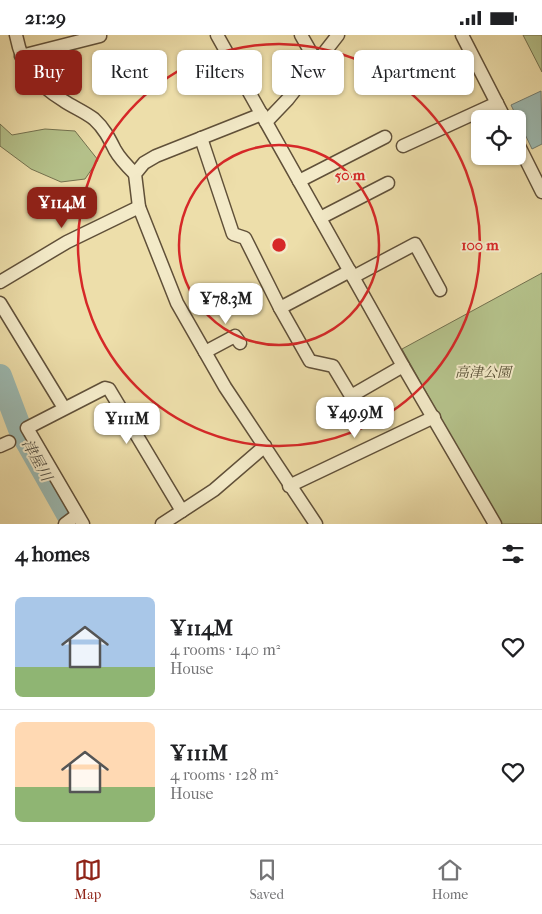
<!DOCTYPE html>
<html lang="en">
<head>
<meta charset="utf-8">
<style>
	:root { --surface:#fff; --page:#f2f2f2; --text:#202124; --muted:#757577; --line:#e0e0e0; --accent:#8f2418 }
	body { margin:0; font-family:"IM FELL French Canon","Noto Serif JP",serif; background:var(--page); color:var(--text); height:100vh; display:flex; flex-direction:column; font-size:19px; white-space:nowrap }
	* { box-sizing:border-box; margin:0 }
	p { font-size:16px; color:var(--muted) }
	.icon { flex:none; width:28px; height:28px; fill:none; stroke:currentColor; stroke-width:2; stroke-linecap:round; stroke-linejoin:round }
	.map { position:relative; height:489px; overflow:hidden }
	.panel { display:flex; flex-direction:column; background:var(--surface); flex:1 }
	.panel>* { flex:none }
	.hud { position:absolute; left:15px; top:15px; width:512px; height:45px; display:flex; gap:10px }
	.fabs { position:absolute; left:471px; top:75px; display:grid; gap:10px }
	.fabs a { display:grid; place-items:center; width:55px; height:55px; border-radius:8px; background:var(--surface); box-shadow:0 1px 4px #0004; font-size:25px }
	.price { position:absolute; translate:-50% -42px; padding:0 11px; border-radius:10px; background:#fff; color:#222; font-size:16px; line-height:32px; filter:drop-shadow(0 1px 2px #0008) }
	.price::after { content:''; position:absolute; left:50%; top:30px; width:15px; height:11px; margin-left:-8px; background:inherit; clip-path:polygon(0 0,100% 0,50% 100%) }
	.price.active { background:var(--accent); color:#fff }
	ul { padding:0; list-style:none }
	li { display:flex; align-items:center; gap:15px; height:125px; padding:0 15px }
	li+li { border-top:1px solid var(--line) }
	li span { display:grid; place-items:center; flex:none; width:140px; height:100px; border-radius:8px; color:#555 }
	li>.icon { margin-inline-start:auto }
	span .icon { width:60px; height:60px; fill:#fffc; stroke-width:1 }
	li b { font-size:21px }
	h2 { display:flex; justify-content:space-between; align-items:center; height:60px; padding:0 15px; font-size:21px }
	.tag { padding:0 18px; border-radius:8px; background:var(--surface); box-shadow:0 1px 4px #0004; font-size:18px; line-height:45px }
	.tag.active { background:var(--accent); color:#fff }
	.status { display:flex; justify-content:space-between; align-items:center; height:35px; padding:0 25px; background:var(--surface); direction:ltr }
	.status svg { height:14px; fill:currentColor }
	.tabs { display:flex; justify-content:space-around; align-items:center; height:70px; border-top:1px solid var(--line); background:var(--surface); font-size:14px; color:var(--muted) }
	.tabs a { display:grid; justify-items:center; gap:2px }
	.tabs .active { color:var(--accent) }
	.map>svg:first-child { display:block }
	.green { fill:#b5c28b; stroke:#73714f }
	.water { fill:#9cbab2; stroke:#717c72 }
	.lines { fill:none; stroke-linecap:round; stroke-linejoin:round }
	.river { stroke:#9cbab2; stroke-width:24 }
	.minor-casing { stroke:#605039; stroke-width:15 }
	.minor { stroke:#f3eac8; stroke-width:12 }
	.ring { fill:none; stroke:#d62828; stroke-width:2.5 }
	.labels { text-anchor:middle; stroke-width:4; stroke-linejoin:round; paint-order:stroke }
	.park-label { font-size:14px; font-style:italic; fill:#595137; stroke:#f3eac8 }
	.water-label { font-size:15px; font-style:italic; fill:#514e43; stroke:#f3eac8 }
	.centre { fill:#d62828; stroke:#f3eac8; stroke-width:2.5 }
	.ring-label { font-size:15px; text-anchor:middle; font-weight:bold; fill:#d62828; stroke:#f3eac8; stroke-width:4; stroke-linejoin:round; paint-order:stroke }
</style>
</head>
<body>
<div class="status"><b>21:29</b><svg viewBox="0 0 49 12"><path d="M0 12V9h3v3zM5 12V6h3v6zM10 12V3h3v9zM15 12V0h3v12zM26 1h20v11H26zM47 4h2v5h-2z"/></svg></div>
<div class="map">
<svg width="542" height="489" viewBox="0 0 542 489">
	<rect width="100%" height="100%" fill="#eddeaa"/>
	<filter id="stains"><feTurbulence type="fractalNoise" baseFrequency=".004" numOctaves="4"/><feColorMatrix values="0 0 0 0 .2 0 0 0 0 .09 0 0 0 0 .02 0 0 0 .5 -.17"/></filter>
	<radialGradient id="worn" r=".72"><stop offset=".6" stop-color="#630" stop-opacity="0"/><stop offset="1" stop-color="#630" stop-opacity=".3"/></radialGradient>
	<!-- green -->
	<g class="green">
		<path d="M523,0H542V37Z"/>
		<path d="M0,89L12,100L45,94L75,96L98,125L85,144L61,147L31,134L0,111Z"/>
		<path d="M542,238V489H500L402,314Z"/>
	</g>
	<!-- water -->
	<path class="water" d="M541,56L542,109L532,114L511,70Z"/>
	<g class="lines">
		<!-- river -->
		<path class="river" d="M0,341L20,394L68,479"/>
		<defs>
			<g id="minor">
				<path d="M16,0C23,34 34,47 64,66C73,72 85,77 94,84C104,93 109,103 115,115C120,124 128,132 135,139"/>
				<path d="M217,0L403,331L495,489"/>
				<path d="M301,0L317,28"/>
				<path d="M462,0L505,84"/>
				<path d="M21,21L100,1"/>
				<path d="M262,79L156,121L144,128L135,139L139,172L177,268L225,352L316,489"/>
				<path d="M266,87L288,64L338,0"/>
				<path d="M201,103L233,199L245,203L280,273L310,326L333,331L351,361L403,331"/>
				<path d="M518,109L542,157"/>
				<path d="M403,111L497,68"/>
				<path d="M299,146L385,102"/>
				<path d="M320,183L388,148"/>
				<path d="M353,242L415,209L440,255"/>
				<path d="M0,247L67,207L139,172"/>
				<path d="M0,268L64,373"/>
				<path d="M280,273L350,236"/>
				<path d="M205,317L235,301L240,308"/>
				<path d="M0,411L9,407"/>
				<path d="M289,451L434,382"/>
				<path d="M182,476L214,455L265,411"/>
				<path d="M65,489L77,480"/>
				<path d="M83,489L27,393L105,353L109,354L182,476L162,489"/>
			</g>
		</defs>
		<!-- minor casing -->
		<use href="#minor" class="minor-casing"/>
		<!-- minor -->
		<use href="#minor" class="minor"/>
	</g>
	<!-- distance rings -->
	<g class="ring">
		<circle cx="279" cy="210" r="100"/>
		<circle cx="279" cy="210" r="201"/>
	</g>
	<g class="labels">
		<!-- park labels -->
		<g class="park-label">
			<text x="483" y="342">高津公園</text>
		</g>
		<!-- water labels -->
		<g class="water-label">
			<text transform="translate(37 425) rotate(61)" y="5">津屋川</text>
		</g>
	</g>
	<circle cx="279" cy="210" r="8" class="centre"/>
	<g class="ring-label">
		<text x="350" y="145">50 m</text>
		<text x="480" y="215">100 m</text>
	</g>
	<rect width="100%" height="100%" filter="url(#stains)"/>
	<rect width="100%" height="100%" fill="url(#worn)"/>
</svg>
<div class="fabs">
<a><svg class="icon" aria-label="locate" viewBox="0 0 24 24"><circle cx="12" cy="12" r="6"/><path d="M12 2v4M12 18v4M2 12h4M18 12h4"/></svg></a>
</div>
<b class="price active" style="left:62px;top:194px">¥114M</b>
<b class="price" style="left:226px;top:290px">¥78.3M</b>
<b class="price" style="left:355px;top:404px">¥49.9M</b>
<b class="price" style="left:127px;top:410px">¥111M</b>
<div class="hud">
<a class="tag active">Buy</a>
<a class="tag">Rent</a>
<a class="tag">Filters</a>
<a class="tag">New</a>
<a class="tag">Apartment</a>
</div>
</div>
<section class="panel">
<h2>4 homes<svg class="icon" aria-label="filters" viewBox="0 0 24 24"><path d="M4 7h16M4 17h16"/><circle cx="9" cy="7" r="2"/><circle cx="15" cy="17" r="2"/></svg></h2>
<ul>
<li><span style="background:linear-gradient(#a9c7e8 70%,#8fb573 0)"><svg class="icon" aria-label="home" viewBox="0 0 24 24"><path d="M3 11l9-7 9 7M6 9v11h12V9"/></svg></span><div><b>¥114M</b><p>4 rooms · 140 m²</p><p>House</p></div><svg class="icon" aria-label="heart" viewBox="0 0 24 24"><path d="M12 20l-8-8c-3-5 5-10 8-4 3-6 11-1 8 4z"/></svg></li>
<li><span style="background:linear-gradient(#ffd9b3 65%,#8fb573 0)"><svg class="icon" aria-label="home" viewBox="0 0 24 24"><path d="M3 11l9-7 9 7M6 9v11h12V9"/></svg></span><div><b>¥111M</b><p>4 rooms · 128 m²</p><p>House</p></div><svg class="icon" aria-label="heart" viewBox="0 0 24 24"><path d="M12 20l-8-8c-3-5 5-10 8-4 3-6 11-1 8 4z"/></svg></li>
</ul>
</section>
<nav class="tabs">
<a class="active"><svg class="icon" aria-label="map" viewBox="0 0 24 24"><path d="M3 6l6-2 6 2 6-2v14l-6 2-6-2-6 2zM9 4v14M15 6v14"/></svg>Map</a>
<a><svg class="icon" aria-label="saved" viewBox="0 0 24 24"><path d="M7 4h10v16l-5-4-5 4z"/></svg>Saved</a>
<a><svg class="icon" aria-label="home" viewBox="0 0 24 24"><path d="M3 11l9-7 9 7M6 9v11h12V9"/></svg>Home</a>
</nav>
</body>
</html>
